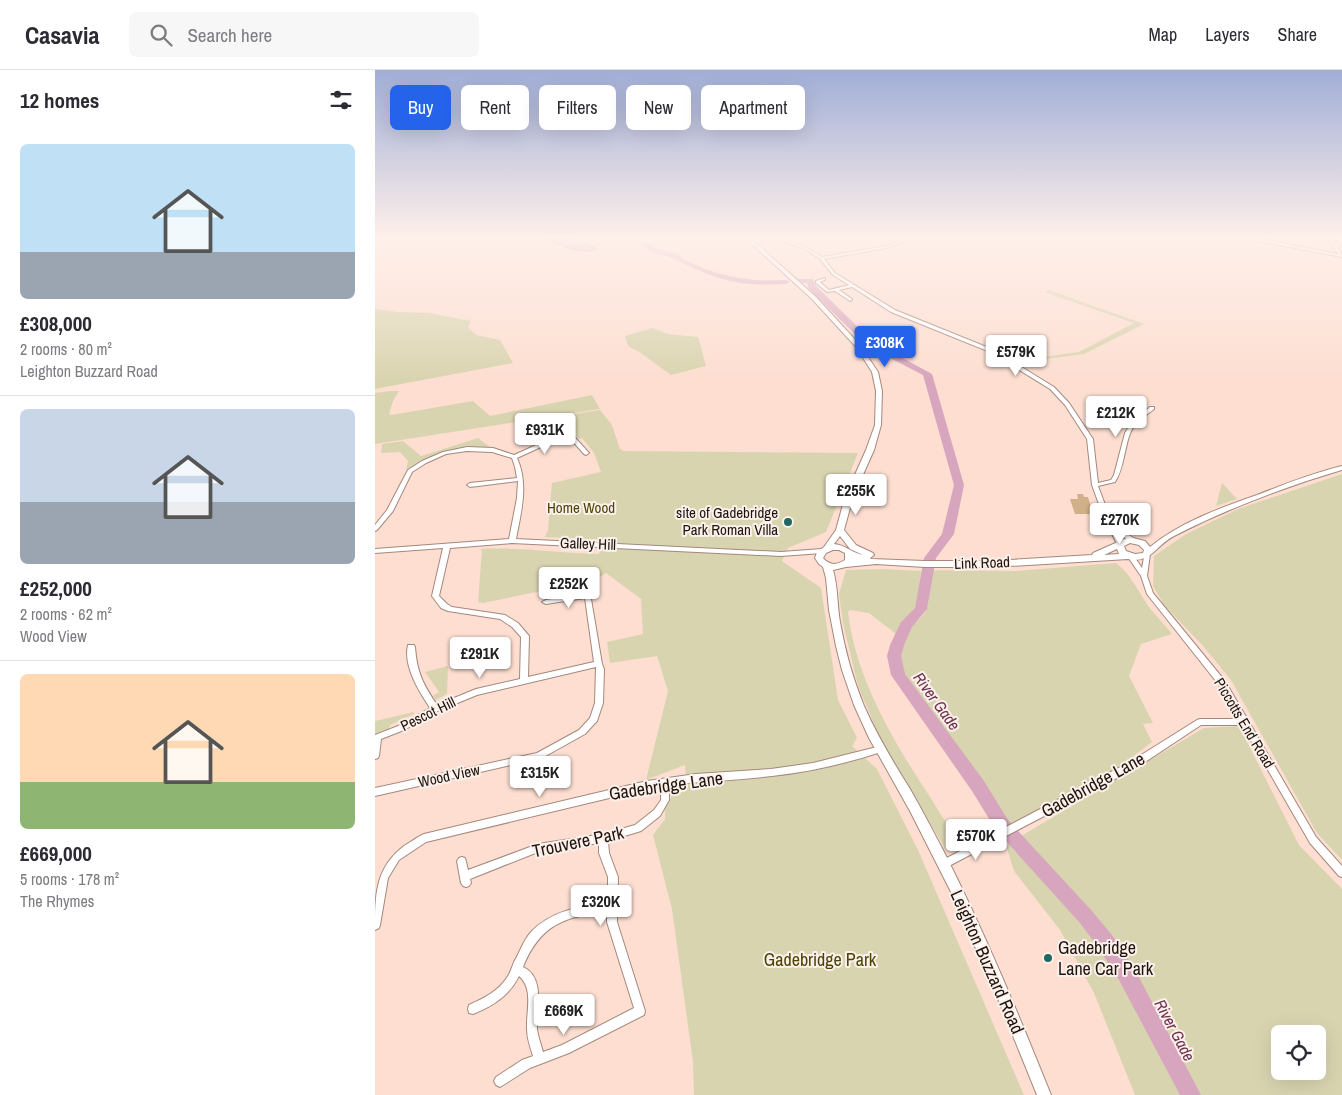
<!DOCTYPE html>
<html lang="en">
<head>
<meta charset="utf-8">
<style>
	:root { --surface:#fff; --page:#f7f7f7; --text:#2b2b33; --muted:#7c7c81; --line:#e1e1e2; --accent:#2563eb }
	body { margin:0; font-family:"Archivo Narrow",sans-serif; background:var(--page); color:var(--text); height:100vh; display:flex; flex-direction:column; font-size:19px; white-space:nowrap }
	* { box-sizing:border-box; margin:0 }
	p { font-size:16px; color:var(--muted) }
	.icon { flex:none; width:28px; height:28px; fill:none; stroke:currentColor; stroke-width:2; stroke-linecap:round; stroke-linejoin:round }
	.map { position:relative; flex:1; overflow:hidden }
	.sheet { display:flex; flex-direction:column; background:var(--surface); width:375px }
	.sheet>* { flex:none }
	.hud { position:absolute; left:15px; top:15px; width:475px; height:45px; display:flex; gap:10px }
	.buttons { position:absolute; left:896px; top:955px; display:grid; gap:10px }
	.buttons a { display:grid; place-items:center; width:55px; height:55px; border-radius:8px; background:var(--surface); box-shadow:0 5px 20px #0002; font-size:25px }
	.price { position:absolute; translate:-50% -42px; padding:0 11px; border-radius:5px; background:#fff; color:#222; font-size:16px; line-height:32px; filter:drop-shadow(0 1px 2px #0008) }
	.price::after { content:''; position:absolute; left:50%; top:30px; width:15px; height:11px; margin-left:-8px; background:inherit; clip-path:polygon(0 0,100% 0,50% 100%) }
	.price.active { background:var(--accent); color:#fff }
	ul { padding:0; list-style:none }
	li { display:grid; align-content:center; gap:10px; height:265px; padding:0 20px }
	li+li { border-top:1px solid var(--line) }
	li span { display:grid; place-items:center; height:155px; border-radius:8px; color:#555 }
	li>.icon { margin-inline-start:auto }
	span .icon { width:90px; height:90px; fill:#fffc; stroke-width:1 }
	li b { font-size:21px }
	h2 { display:flex; justify-content:space-between; align-items:center; height:60px; padding:0 20px; font-size:21px }
	.chip { padding:0 18px; border-radius:8px; background:var(--surface); box-shadow:0 5px 20px #0002; font-size:18px; line-height:45px }
	.chip.active { background:var(--accent); color:#fff }
	header { display:flex; align-items:center; gap:30px; box-sizing:border-box; height:70px; padding:0 25px; background:var(--surface); border-bottom:1px solid var(--line) }
	header strong { font-size:24px }
	nav { display:flex; gap:28px; margin-inline-start:auto; font-size:18px }
	.search { width:350px; height:45px; background:var(--page); display:flex; align-items:center; gap:12px; box-sizing:border-box; padding:0 18px; border-radius:8px; color:var(--muted); font-size:19px }
	main { display:flex; flex:1; min-height:0 }
	.map>svg:first-child { display:block }
	.green { fill:#d9d4b0; fill-rule:evenodd }
	.water { fill:#d7a5bd; stroke:#a07989 }
	.lines { fill:none; stroke-linecap:round; stroke-linejoin:round }
	.river { fill:#d7a5bd; fill-rule:evenodd }
	.building { fill:#d0b088 }
	.minor-casing { stroke:#a4887c; stroke-width:2 }
	.major-casing { stroke:#a4887c; stroke-width:2 }
	.minor { fill:#fff; fill-rule:evenodd }
	.major { fill:#fff; fill-rule:evenodd }
	.poi-dot { fill:#1e6860; stroke:#fcf0ea; stroke-width:2 }
	.labels { text-anchor:middle; stroke-width:4; stroke-linejoin:round; paint-order:stroke }
	.park-label { font-size:15px; fill:#4b4204; stroke:#fcf0ea }
	.poi-label { font-size:15px; fill:#1e130f; stroke:#fcf0ea; text-anchor:end }
	.street-label { font-size:15px; fill:#1e130f; stroke:#fcf0ea }
	.water-label { font-size:16px; font-style:italic; fill:#6c2f50; stroke:#fcf0ea }
	.near-street-label { font-size:18px; fill:#1e130f; stroke:#fcf0ea }
	.near-poi-label { font-size:18px; fill:#1e130f; stroke:#fcf0ea; text-anchor:start }
	.near-park-label { font-size:18px; fill:#4b4204; stroke:#fcf0ea }
</style>
</head>
<body>
<header>
<strong>Casavia</strong>
<div class="search"><svg class="icon" aria-label="search" viewBox="0 0 24 24"><circle cx="10" cy="10" r="6"/><path d="M15 15l6 6"/></svg>Search here</div>
<nav><a>Map</a><a>Layers</a><a>Share</a></nav>
</header>
<main>
<section class="sheet">
<h2>12 homes<svg class="icon" aria-label="filters" viewBox="0 0 24 24"><path d="M4 7h16M4 17h16"/><circle cx="9" cy="7" r="2"/><circle cx="15" cy="17" r="2"/></svg></h2>
<ul>
<li><span style="background:linear-gradient(#bfe0f5 70%,#9aa5b1 0)"><svg class="icon" aria-label="home" viewBox="0 0 24 24"><path d="M3 11l9-7 9 7M6 9v11h12V9"/></svg></span><div><b>£308,000</b><p>2 rooms · 80 m²</p><p>Leighton Buzzard Road</p></div></li>
<li><span style="background:linear-gradient(#c9d6e8 60%,#9aa5b1 0)"><svg class="icon" aria-label="home" viewBox="0 0 24 24"><path d="M3 11l9-7 9 7M6 9v11h12V9"/></svg></span><div><b>£252,000</b><p>2 rooms · 62 m²</p><p>Wood View</p></div></li>
<li><span style="background:linear-gradient(#ffd9b3 70%,#8fb573 0)"><svg class="icon" aria-label="home" viewBox="0 0 24 24"><path d="M3 11l9-7 9 7M6 9v11h12V9"/></svg></span><div><b>£669,000</b><p>5 rooms · 178 m²</p><p>The Rhymes</p></div></li>
</ul>
</section>
<div class="map">
<svg width="967" height="1025" viewBox="0 0 967 1025">
	<rect width="100%" height="100%" fill="#fdded1"/>
	<!-- green -->
	<g class="green">
		<path d="M674,220L769,254L709,284L662,290L669,287L704,282L759,253L669,222Z"/>
		<path d="M0,239L24,242L54,243L96,251L93,257L101,265L125,270L138,293L0,319Z"/>
		<path d="M278,258L293,264L323,267L331,296L296,305L266,283L253,276L250,266Z"/>
		<path d="M15,321H24L18,331L14,344L16,345L98,331L115,346L217,325L225,339L0,374V323Z"/>
		<path d="M225,340L237,355L245,379L249,381L483,383L451,462L413,478L407,491L446,518L463,630L482,668L477,676L502,699L543,780L649,1025H319L318,992L297,839L278,765L290,749V737L296,728L295,715L311,710L310,695L271,710L293,621L282,586L235,593L232,572L268,564L266,529L231,503L220,510L108,533L103,532L107,480L104,479C144,477 184,483 224,484L228,470L170,467L173,460L177,413L226,402L219,383L207,368L204,369L198,362L187,357L189,356L173,348Z"/>
		<path d="M103,368L115,377C81,377 61,384 31,400L33,391L25,382L6,383L7,374L28,371L46,386Z"/>
		<path d="M967,404V790L942,763L856,610L828,576L789,535L778,516L779,486L811,464L863,439Z"/>
		<path d="M847,413L862,429L841,436Z"/>
		<path d="M741,493C756,504 764,523 774,537C781,546 790,555 797,564L766,574L754,606L778,653L768,654L777,672L740,700L630,756L616,732L534,620C522,600 519,578 534,559C538,553 546,549 550,542C556,531 554,513 554,500H550L640,501Z"/>
		<path d="M507,499L546,501L544,529L541,536L521,564L494,543L475,540L473,542C481,610 520,674 557,730C564,741 572,757 583,764C590,768 604,767 613,767L574,780L570,778L508,675L483,616L468,553L464,524L471,500Z"/>
		<path d="M73,596L72,624L61,630L58,626L64,622L50,602Z"/>
		<path d="M39,642V644L15,655L14,660L0,665V651Z"/>
		<path d="M864,656L924,775L967,819V1025H760L719,923L685,860L639,801L631,775L829,658ZM905,964H942V1001H905Z"/>
	</g>
	<!-- water -->
	<path class="water" d="M193,166L220,178L221,179C206,186 183,174 169,168Z"/>
	<g class="lines">
		<!-- river -->
		<g class="river">
			<path d="M256,166H263L280,178L303,184C307,190 316,193 323,196C352,208 379,212 411,210L415,212L411,214C362,217 338,209 296,187C293,186 288,186 285,185C274,181 264,174 256,166Z"/>
			<path d="M420,209H438L441,216L498,272L557,304L589,415L579,464L561,488L552,539L537,557L529,575L526,586L530,604L609,711L633,750L717,841L737,865L758,896L826,1025H805L744,910L723,877L705,853L621,760L597,721L516,605L512,586L515,575L526,552L540,538L549,488L567,464L579,415L548,305L492,276L434,219L432,213H420Z"/>
		</g>
	</g>
	<!-- building -->
	<path class="building" d="M702,424H708L709,427H713L718,444H700L695,429H703Z"/>
	<g class="lines">
		<defs>
			<g id="minor">
				<path d="M537,166H542L512,178L449,189L460,203L520,240L619,280L679,317L694,333L718,369L723,413L736,410L739,405L750,363L756,353L775,337H779V339C773,344 765,349 760,355C749,368 751,396 740,412L723,416L735,448L740,457L762,470L763,471L762,472H758L743,464L748,474L745,476L742,474L729,448L717,415L712,369L690,335L675,319L615,282L516,242L477,217L464,220L477,229V230L475,231L460,221L452,222L441,213V211L450,208V210L445,212L454,220L474,215L458,205L445,189L428,178L401,169L377,172L375,171C400,161 425,173 447,187L511,176Z"/>
				<path d="M862,166H876L875,167L963,184L958,177L964,170L948,166L967,168V170L962,177L967,185V187L872,169Z"/>
				<path d="M166,349L195,362L214,383L211,385L209,384L192,365L142,388C154,415 146,442 141,469L406,482L447,479L450,481L447,483L406,486L137,473L75,478L64,526L72,534L77,537L130,545L143,553L154,566L153,607L219,592L210,528L171,534L167,532L171,530L213,523H215L227,594L229,599L228,633L222,651L210,664L167,688L0,726V718L162,683L204,660L215,648L220,633L221,597L102,625L63,641L29,660L6,669L4,686L3,688L0,689V665L23,656L55,638C44,621 28,596 33,575H39L40,577C42,603 48,614 62,635L101,619L145,609L146,567L137,557L125,549L73,541L66,538L57,526L68,478L0,483V479L134,469L142,428L143,411L95,417L92,415L95,413L142,408L140,397L137,388L117,382L92,381L71,384L51,393L37,402L18,441L2,460L0,461V455L12,440L33,400L47,391L68,382L92,377L118,378L139,385L188,363L166,353L149,362L147,363L144,361Z"/>
				<path d="M770,482H774L775,484L772,506L778,523L850,611L941,767L967,796V807L964,806L935,773L867,655H826L761,698L572,797L569,798L566,797L564,794L566,791L755,692L822,650L825,649H864L844,615L772,524L766,506L753,487L756,485H758L767,498Z"/>
				<path d="M506,676L509,677L510,679L509,681C473,693 435,702 397,706C363,710 329,711 294,715V730L285,746L266,761L233,771L234,783L243,807L242,852L270,941L269,945L194,983L155,998L125,1017L121,1015L119,1011L121,1007L147,990L158,986C155,977 152,968 152,959C151,941 159,919 144,906C134,926 118,936 98,944L94,943L93,939L94,935C109,928 124,921 133,906C136,901 137,897 139,892C145,882 148,871 156,862C176,841 205,836 233,832V807L224,783V773L163,782L95,809L96,813L94,816L91,817L88,816L86,813L82,791L84,788L87,787L90,788L93,800L163,774L228,764L260,755L279,740L284,733L286,730V717L272,719L51,772L24,790L13,808L5,855L4,858L0,860C0,825 0,798 29,776C36,772 42,767 49,764L272,711L321,704L396,699L438,693ZM232,841V852L259,938L187,975L168,982C166,974 163,967 162,959C162,939 170,907 148,897C165,854 190,847 232,841Z"/>
			</g>
			<path id="major" d="M368,166H373L441,227L485,275L503,302L507,321L506,355L499,380L478,427L469,460L481,475L498,483L499,485L495,488L496,489L550,491H618L717,485L718,483L754,467L770,471L775,477C806,452 845,438 882,425C910,414 938,403 967,396V400C909,417 852,439 799,466C781,475 776,494 753,489L618,497H550L501,494L471,497L458,500C463,517 462,535 465,552C470,581 478,609 489,636C502,665 518,692 535,719C547,740 558,761 569,782C609,861 643,943 676,1025H662L621,924L576,822L535,741L494,668L479,635L467,600L461,576L454,540L451,508L448,497L444,494L440,488L442,482L449,477L461,460L470,427L491,380L500,355L501,321L497,302L481,277L437,229ZM465,466L475,479L488,485C477,483 471,475 459,474ZM755,473L764,475L769,480L768,483L760,484L751,481L749,476ZM742,479L744,484L729,485ZM458,480H464L470,483V490C462,495 455,496 448,488L451,483Z"/>
		</defs>
		<!-- minor casing -->
		<use href="#minor" class="minor-casing"/>
		<!-- major casing -->
		<use href="#major" class="major-casing"/>
		<!-- minor -->
		<use href="#minor" class="minor"/>
		<!-- major -->
		<use href="#major" class="major"/>
	</g>
	<!-- sky -->
	<linearGradient id="sky" x2="0" y2="1"><stop stop-color="#a1aed7"/><stop offset="0.54" stop-color="#fef0ea"/><stop offset="1" stop-color="#fef0ea" stop-opacity="0"/></linearGradient>
	<rect width="967" height="310" fill="url(#sky)"/>
	<!-- markers -->
	<g class="poi-dot">
		<circle cx="413" cy="452" r="5"/>
		<circle cx="673" cy="888" r="5"/>
	</g>
	<g class="labels">
		<!-- park labels -->
		<g class="park-label">
			<text x="206" y="443">Home Wood</text>
		</g>
		<!-- poi labels -->
		<g class="poi-label">
			<text x="403" y="448">site of Gadebridge<tspan x="403" dy="17">Park Roman Villa</tspan></text>
		</g>
		<!-- street labels -->
		<g class="street-label">
			<text transform="translate(213 474) rotate(2)" y="5">Galley Hill</text>
			<text transform="translate(607 493) rotate(-2)" y="5">Link Road</text>
			<text transform="translate(53 644) rotate(-26)" y="5">Pescot Hill</text>
			<text transform="translate(869 653) rotate(59)" y="5">Piccotts End Road</text>
			<text transform="translate(74 706) rotate(-12)" y="5">Wood View</text>
		</g>
		<!-- water labels -->
		<g class="water-label">
			<text transform="translate(562 631) rotate(54)" y="6">River Gade</text>
			<text transform="translate(800 960) rotate(62)" y="6">River Gade</text>
		</g>
		<!-- near-street labels -->
		<g class="near-street-label">
			<text transform="translate(718 715) rotate(-29)" y="6">Gadebridge Lane</text>
			<text transform="translate(291 716) rotate(-8)" y="6">Gadebridge Lane</text>
			<text transform="translate(203 772) rotate(-12)" y="6">Trouvere Park</text>
			<text transform="translate(612 892) rotate(66)" y="6">Leighton Buzzard Road</text>
		</g>
		<!-- near-poi labels -->
		<g class="near-poi-label">
			<text x="683" y="884">Gadebridge<tspan x="683" dy="21">Lane Car Park</tspan></text>
		</g>
		<!-- near-park labels -->
		<g class="near-park-label">
			<text x="445" y="896">Gadebridge Park</text>
		</g>
	</g>
</svg>
<div class="buttons">
<a><svg class="icon" aria-label="locate" viewBox="0 0 24 24"><circle cx="12" cy="12" r="6"/><path d="M12 2v4M12 18v4M2 12h4M18 12h4"/></svg></a>
</div>
<b class="price active" style="left:510px;top:298px">£308K</b>
<b class="price" style="left:641px;top:307px">£579K</b>
<b class="price" style="left:741px;top:368px">£212K</b>
<b class="price" style="left:170px;top:385px">£931K</b>
<b class="price" style="left:481px;top:446px">£255K</b>
<b class="price" style="left:745px;top:475px">£270K</b>
<b class="price" style="left:194px;top:539px">£252K</b>
<b class="price" style="left:105px;top:609px">£291K</b>
<b class="price" style="left:165px;top:728px">£315K</b>
<b class="price" style="left:601px;top:791px">£570K</b>
<b class="price" style="left:226px;top:857px">£320K</b>
<b class="price" style="left:189px;top:966px">£669K</b>
<div class="hud">
<a class="chip active">Buy</a>
<a class="chip">Rent</a>
<a class="chip">Filters</a>
<a class="chip">New</a>
<a class="chip">Apartment</a>
</div>
</div>
</main>
</body>
</html>
